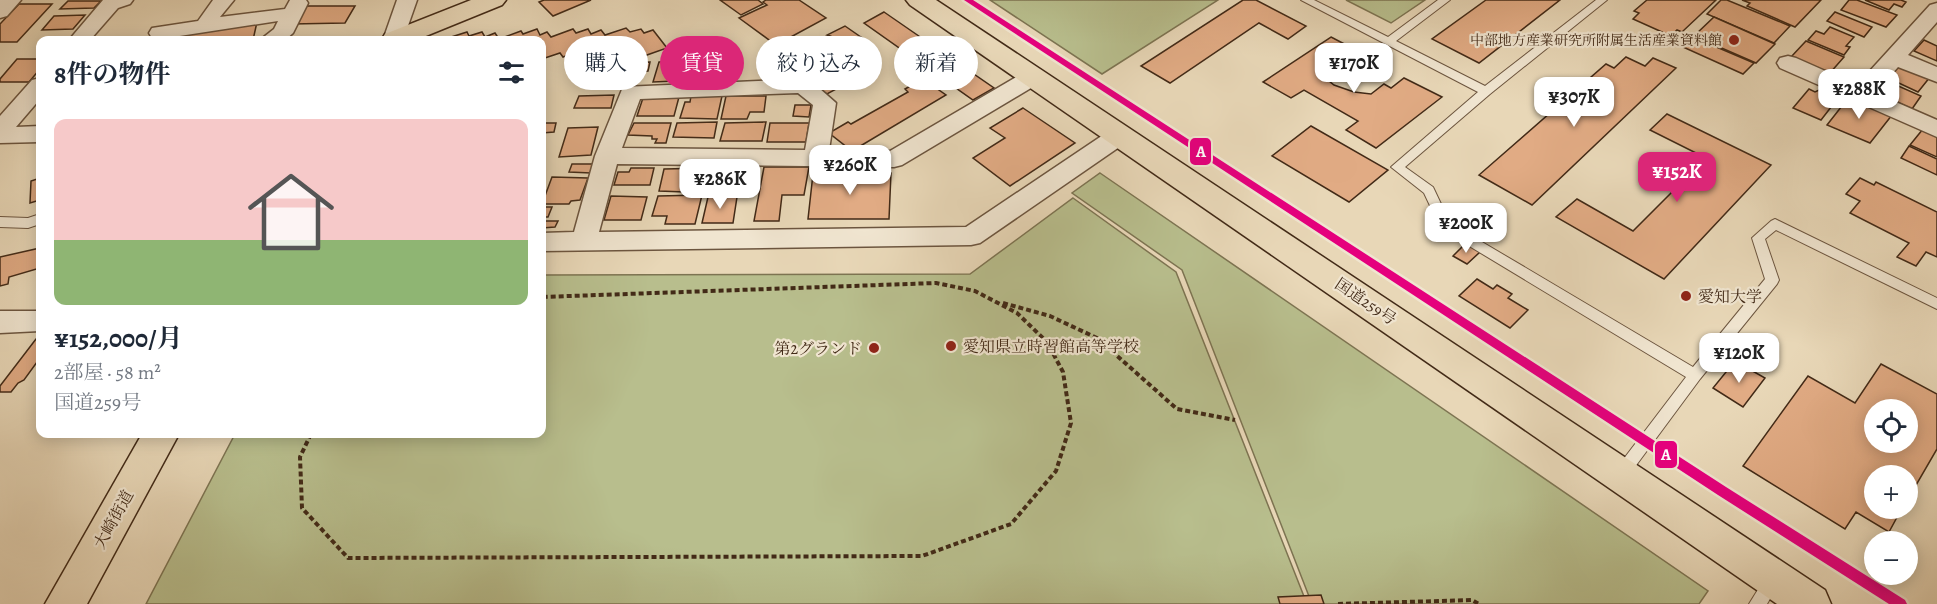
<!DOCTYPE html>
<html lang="ja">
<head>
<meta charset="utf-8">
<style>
	:root { --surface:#fff; --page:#f6f6f7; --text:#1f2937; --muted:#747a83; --line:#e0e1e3; --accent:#db2777 }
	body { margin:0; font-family:Alegreya,"Noto Serif JP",serif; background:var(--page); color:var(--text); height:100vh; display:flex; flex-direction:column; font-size:22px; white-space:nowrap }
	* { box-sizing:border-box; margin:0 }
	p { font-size:20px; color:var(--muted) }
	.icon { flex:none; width:33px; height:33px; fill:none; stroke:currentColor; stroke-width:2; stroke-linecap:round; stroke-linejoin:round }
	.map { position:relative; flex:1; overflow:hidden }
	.drawer { position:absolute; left:36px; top:36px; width:510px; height:402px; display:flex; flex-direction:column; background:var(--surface); border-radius:12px; box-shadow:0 3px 15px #0003 }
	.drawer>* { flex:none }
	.hud { position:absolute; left:564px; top:36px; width:570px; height:54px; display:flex; gap:12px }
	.fabs { position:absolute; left:1864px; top:399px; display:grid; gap:12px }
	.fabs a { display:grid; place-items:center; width:54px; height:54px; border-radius:50%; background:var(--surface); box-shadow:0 3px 15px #0003; font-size:30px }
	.price { position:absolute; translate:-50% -51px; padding:0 14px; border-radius:12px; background:#fff; color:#222; font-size:20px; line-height:39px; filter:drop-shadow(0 2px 3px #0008) }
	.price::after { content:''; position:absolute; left:50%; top:36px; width:18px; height:14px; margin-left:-9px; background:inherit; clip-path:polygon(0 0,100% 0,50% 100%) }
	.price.current { background:var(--accent); color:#fff }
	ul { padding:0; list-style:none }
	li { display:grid; align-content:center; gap:12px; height:318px; padding:0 18px }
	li+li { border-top:2px solid var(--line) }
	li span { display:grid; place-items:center; height:186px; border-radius:12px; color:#555 }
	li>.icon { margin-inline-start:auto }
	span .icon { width:108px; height:108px; fill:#fffc; stroke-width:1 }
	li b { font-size:26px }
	h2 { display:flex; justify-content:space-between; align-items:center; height:72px; padding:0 18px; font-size:26px }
	.pill { padding:0 21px; border-radius:27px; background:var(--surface); box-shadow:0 3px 15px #0003; font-size:21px; line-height:54px }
	.pill.current { background:var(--accent); color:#fff }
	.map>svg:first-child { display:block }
	.green { fill:#b8be8d; stroke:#7d7452; stroke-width:1.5 }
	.building { fill:#e1ab84; stroke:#422a17; stroke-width:1.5; fill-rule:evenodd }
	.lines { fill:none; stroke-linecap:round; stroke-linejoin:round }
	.lane-casing { stroke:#6c553f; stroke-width:2 }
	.street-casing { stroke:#6c553f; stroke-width:3 }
	.primary-casing { stroke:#422a17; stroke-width:3 }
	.highway-casing { stroke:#422a17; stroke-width:3 }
	.path { stroke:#422a17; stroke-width:4; stroke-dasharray:5 3; stroke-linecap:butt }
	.lane { fill:#f0e5d0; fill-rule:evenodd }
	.street { fill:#f0e5d0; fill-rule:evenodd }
	.primary { fill:#e8d7b7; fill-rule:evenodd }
	.highway { fill:#e8d7b7; fill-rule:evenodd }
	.rail-1-casing { stroke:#f0e5d0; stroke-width:5 }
	.rail-1 { fill:#e5007d; fill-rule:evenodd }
	.poi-dot { fill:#8f2418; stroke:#f0e5d0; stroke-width:2 }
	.labels { text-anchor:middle; stroke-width:4.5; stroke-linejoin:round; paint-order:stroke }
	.far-poi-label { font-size:14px; fill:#422a17; stroke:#f0e5d0; text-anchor:end }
	.poi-label { font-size:16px; fill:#422a17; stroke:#f0e5d0; text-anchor:start }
	.street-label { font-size:16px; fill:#422a17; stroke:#f0e5d0 }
	.line-badge { stroke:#f0e5d0; stroke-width:2 }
	.badge-label { font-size:16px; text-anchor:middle; font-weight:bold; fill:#fff }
</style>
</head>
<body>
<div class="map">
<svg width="1937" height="604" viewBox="0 0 1937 604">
	<rect width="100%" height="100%" fill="#e8d7b7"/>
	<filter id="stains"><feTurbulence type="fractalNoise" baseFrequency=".00333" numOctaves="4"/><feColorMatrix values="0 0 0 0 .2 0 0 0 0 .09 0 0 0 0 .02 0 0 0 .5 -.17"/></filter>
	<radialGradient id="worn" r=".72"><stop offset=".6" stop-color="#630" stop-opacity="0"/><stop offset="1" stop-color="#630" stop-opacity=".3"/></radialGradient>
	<!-- green -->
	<g class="green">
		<path d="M990,0H1218L1102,74Z"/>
		<path d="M1346,0H1425L1391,23Z"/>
		<path d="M1100,173L1708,591L1699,604H1312L1182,270L1072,193Z"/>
		<path d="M1073,198L1176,272L1307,604H146L235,434H542V275L970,274Z"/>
	</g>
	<!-- building -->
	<g class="building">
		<path d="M544,0H591L553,16L539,2Z"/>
		<path d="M720,0H758L763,4L741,15Z"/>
		<path d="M766,0H799L826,18L776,45L739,18L767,5L763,2Z"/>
		<path d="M1243,0H1256L1306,26L1288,39L1259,23L1170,83L1141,66Z"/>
		<path d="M1486,0H1560L1479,63L1432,39Z"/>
		<path d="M1647,0H1716L1682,32L1677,30L1671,36L1633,19L1639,13L1634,11Z"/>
		<path d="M1721,0H1727L1790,26L1774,43L1707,14Z"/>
		<path d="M1742,0H1821L1795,27L1747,6L1750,3Z"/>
		<path d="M1849,0H1857L1897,15L1886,27L1841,10Z"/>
		<path d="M1865,0H1901L1906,2L1902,7L1894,4L1889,10Z"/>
		<path d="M68,1H101L94,8L60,9Z"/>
		<path d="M19,4H52L17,42H0V24Z"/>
		<path d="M303,6H355L345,23L292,24Z"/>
		<path d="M884,12L994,88L973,100L864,23Z"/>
		<path d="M1835,12L1872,27L1864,37L1827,21Z"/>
		<path d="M85,15L73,29L42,30L54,16Z"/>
		<path d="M1714,17L1775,44L1756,63L1694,36Z"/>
		<path d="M257,22L253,40H149L157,38Z"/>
		<path d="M845,26L865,40L786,81L766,66L785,56L788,58L830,36L827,35Z"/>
		<path d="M1830,27L1854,37L1846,46L1850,47L1844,55L1808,40L1816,31L1824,34Z"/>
		<path d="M626,28L630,32L641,29L644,33L653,30L667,48L644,56L638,49L616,57L612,51L591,58L585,49L563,57L560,53L542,59V40L445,39L467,32L469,36L482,32L485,37L495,33L499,39L521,31L523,34L537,29L540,35L547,32L551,37L573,29L576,33L588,29L591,34L601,30L605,35Z"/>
		<path d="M1331,37L1358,51L1323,76L1334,85L1354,92L1371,94L1384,84L1391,88L1404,78L1442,97L1376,148L1346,130L1358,121L1304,90L1291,98L1263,82Z"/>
		<path d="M1693,37L1754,63L1743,74L1683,47Z"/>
		<path d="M1924,40L1937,46V61L1914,51Z"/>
		<path d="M1806,41L1844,57L1829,74L1791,57Z"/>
		<path d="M869,57L878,64L868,70L870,71L827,94L815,86Z"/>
		<path d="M1626,57L1645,66L1653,58L1676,68L1532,205L1479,175L1606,64L1614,68Z"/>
		<path d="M17,59H40V69L29,82H0V79Z"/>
		<path d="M698,61L697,65H701L699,80L653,82L659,62Z"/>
		<path d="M650,62L648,71L638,72L636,80L583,81L590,63Z"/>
		<path d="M1900,65L1930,77L1918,92L1888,78Z"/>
		<path d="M923,79L946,95L852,151L829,133L848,122L851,124L908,92L905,89Z"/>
		<path d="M1887,81L1921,96L1912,109L1877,93Z"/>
		<path d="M1809,89L1815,92L1819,90L1830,94L1826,98L1835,102L1821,120L1793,108Z"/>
		<path d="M614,95L611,108H574L579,96Z"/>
		<path d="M691,96H722L717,119L680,118L685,102H690Z"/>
		<path d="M726,96H766L764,112H750L747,119H721Z"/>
		<path d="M679,97L674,116H637L643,98Z"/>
		<path d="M1849,97L1892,115L1870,143L1827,125Z"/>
		<path d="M795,105H811L809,117L793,116Z"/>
		<path d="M1023,108L1075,143L1010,186L973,158L1005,138L990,128Z"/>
		<path d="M1667,114L1771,165L1664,279L1556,217L1577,199L1633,231L1706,158L1650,130Z"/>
		<path d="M717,122L714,138L673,137L677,123Z"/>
		<path d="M766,122L762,141H720L725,123Z"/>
		<path d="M542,123H556L554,132L542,133Z"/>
		<path d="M634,123H671L666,143H655L657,139H652V136L628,135Z"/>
		<path d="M770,123H809L806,142H767Z"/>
		<path d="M1311,126L1388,170L1349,202L1272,156Z"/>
		<path d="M598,127L591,155L559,157L568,128Z"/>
		<path d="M1923,129L1937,135V157L1910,145Z"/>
		<path d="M1909,146L1937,159V175L1901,158Z"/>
		<path d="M572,164H593L591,173L569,172Z"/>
		<path d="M714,167L759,169L757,184H728L726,193H709Z"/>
		<path d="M764,167H809L804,195H782L779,221H754Z"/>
		<path d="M631,168H654L650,185H614L618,172H629Z"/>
		<path d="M709,168L704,193L693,192L696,179L689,178L685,192L659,191L664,169Z"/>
		<path d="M891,173L889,219H808L813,174Z"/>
		<path d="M552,177L588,178L580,200L571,201L569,204H542Z"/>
		<path d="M40,178V200L30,203L31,181Z"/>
		<path d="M1860,178L1874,185L1876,182L1937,212V257L1926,252L1916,266L1897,257L1909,243L1850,213L1860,201L1846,194Z"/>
		<path d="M702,195L695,224H665L667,216H652L658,196Z"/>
		<path d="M611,196L647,197L641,220H604Z"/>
		<path d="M708,197H737L733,223H702Z"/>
		<path d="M542,207H552L548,217H542Z"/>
		<path d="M542,221H558L555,227L542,228Z"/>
		<path d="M1466,243L1480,252L1467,264L1453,256Z"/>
		<path d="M40,248V268L9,277L8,284L0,286V257Z"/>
		<path d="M1477,279L1493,289L1497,285L1512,294L1508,298L1528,310L1510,328L1459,296Z"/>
		<path d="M36,339H40V358L24,380L18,383L11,392H0V386Z"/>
		<path d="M1735,361L1765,378L1743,407L1713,388Z"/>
		<path d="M1881,364L1937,394V449L1908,499V476H1875V508H1902L1889,532L1856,512L1845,529L1743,466L1808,376L1855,403ZM1875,410H1908V442H1875Z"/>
		<path d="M1321,595L1324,604H1280L1278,597Z"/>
	</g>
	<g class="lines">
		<defs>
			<g id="lane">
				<path d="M1301,0H1314L1388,37L1438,0H1450L1396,41L1485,86L1596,0H1607L1490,94L1405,167L1433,187L1450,223L1693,367L1765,279L1752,238L1771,221L1775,219L1937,298V309L1776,230L1765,239L1779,280L1777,284L1700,379L1626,479L1621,481L1616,479L1613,474L1616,469L1686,377L1441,229L1424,193L1391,167L1478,92Z"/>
				<path d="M40,214V224L28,228L0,227V217L28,218Z"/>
				<path d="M1773,572L1779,575L1781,580L1767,604H1749L1767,575Z"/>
			</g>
			<g id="street">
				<path d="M0,0H21L7,16L0,18Z"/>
				<path d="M103,0H133L130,4L118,8L90,40H69Z"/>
				<path d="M213,0H234L220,17L285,9L290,0H306L308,3L293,33L285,40H260L274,29L278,21L160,39L152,38L149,33L152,28L198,21Z"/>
				<path d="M397,0H417L403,40H383Z"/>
				<path d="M1937,3V22L1908,55L1937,67V82L1898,67L1875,93L1937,120V137L1780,68L1777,63L1780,58L1788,56L1796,58L1857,85L1930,5Z"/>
				<path d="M1033,70L1041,72L1044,77L1041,82L902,165L894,167L617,164L599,232L966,227L1112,129L1120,127L1128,129L1132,135L1128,141L980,243L971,245L542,251V233L574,232L595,156L623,87L803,79L811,81L836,103L829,150L890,151L1025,72ZM798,93L813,105L805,150L622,148L640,99Z"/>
				<path d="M40,78V99L16,127L40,126V142L0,143V116L32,80Z"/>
				<path d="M0,311H40V331L0,333Z"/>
			</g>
			<g id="primary">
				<path d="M471,0H506L502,5L416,40H381L385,34Z"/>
				<path d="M142,434H179L87,604H45Z"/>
			</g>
			<path id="highway" d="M906,0H936L1825,590L1831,604H1777L910,5Z"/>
		</defs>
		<!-- lane casing -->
		<use href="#lane" class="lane-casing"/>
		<!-- street casing -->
		<use href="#street" class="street-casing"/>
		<!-- primary casing -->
		<use href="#primary" class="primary-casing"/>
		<!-- highway casing -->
		<use href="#highway" class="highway-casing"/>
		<!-- path -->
		<g class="path">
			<path d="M1003,303L1050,316L1097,338L1177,409L1235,420"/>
			<path d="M311,434L300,457L302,508L348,558L922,556L1011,524L1056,471L1071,423L1063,372L1047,342L1017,313L975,291L936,283L542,297"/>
			<path d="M1338,604L1472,600L1479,604"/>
		</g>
		<!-- lane -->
		<use href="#lane" class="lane"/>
		<!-- street -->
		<use href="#street" class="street"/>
		<!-- primary -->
		<use href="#primary" class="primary"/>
		<!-- highway -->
		<use href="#highway" class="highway"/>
		<defs>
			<path id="rail-1" d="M964,0H973L1726,487L1905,600L1907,604H1889L1718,495Z"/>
		</defs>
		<!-- rail-1 casing -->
		<use href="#rail-1" class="rail-1-casing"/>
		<!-- rail-1 -->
		<use href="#rail-1" class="rail-1"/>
	</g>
	<!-- markers -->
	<g class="poi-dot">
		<circle cx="1734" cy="40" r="6"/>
		<circle cx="1686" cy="296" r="6"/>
		<circle cx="951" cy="346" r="6"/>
		<circle cx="874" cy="348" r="6"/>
	</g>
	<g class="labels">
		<!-- far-poi labels -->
		<g class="far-poi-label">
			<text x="1722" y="45">中部地方産業研究所附属生活産業資料館</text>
		</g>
		<!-- poi labels -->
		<g class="poi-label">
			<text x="1698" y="302">愛知大学</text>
			<text x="963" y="352">愛知県立時習館高等学校</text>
			<text x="862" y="354" text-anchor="end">第2グランド</text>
		</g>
		<!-- street labels -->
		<g class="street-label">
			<text transform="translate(1366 301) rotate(34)" y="6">国道259号</text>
			<text transform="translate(113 519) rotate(-61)" y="6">大崎街道</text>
		</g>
	</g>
	<g class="line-badge">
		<rect x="1189" y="137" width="23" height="29" rx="6" fill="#e5007d"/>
		<rect x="1654" y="440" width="24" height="29" rx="6" fill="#e5007d"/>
	</g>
	<g class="badge-label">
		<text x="1201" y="157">A</text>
		<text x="1666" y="460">A</text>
	</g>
	<rect width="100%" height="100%" filter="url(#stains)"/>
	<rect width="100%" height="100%" fill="url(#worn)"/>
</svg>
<div class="fabs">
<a><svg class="icon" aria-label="locate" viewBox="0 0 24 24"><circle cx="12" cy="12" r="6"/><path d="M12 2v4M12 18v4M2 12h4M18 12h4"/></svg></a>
<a>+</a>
<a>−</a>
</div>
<b class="price" style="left:1354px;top:94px">¥170K</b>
<b class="price" style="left:1859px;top:120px">¥288K</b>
<b class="price" style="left:1574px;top:128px">¥307K</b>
<b class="price" style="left:850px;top:196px">¥260K</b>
<b class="price current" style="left:1677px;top:203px">¥152K</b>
<b class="price" style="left:720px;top:210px">¥286K</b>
<b class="price" style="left:1466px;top:254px">¥200K</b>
<b class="price" style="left:1739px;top:384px">¥120K</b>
<div class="hud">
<a class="pill">購入</a>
<a class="pill current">賃貸</a>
<a class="pill">絞り込み</a>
<a class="pill">新着</a>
</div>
<section class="drawer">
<h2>8件の物件<svg class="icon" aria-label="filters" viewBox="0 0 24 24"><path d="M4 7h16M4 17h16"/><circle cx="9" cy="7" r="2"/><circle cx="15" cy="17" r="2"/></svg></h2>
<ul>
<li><span style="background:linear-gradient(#f6c9c9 65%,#8fb573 0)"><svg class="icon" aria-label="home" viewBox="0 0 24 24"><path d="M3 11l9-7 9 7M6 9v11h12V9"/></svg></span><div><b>¥152,000/月</b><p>2部屋 · 58 m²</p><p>国道259号</p></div></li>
</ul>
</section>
</div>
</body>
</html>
